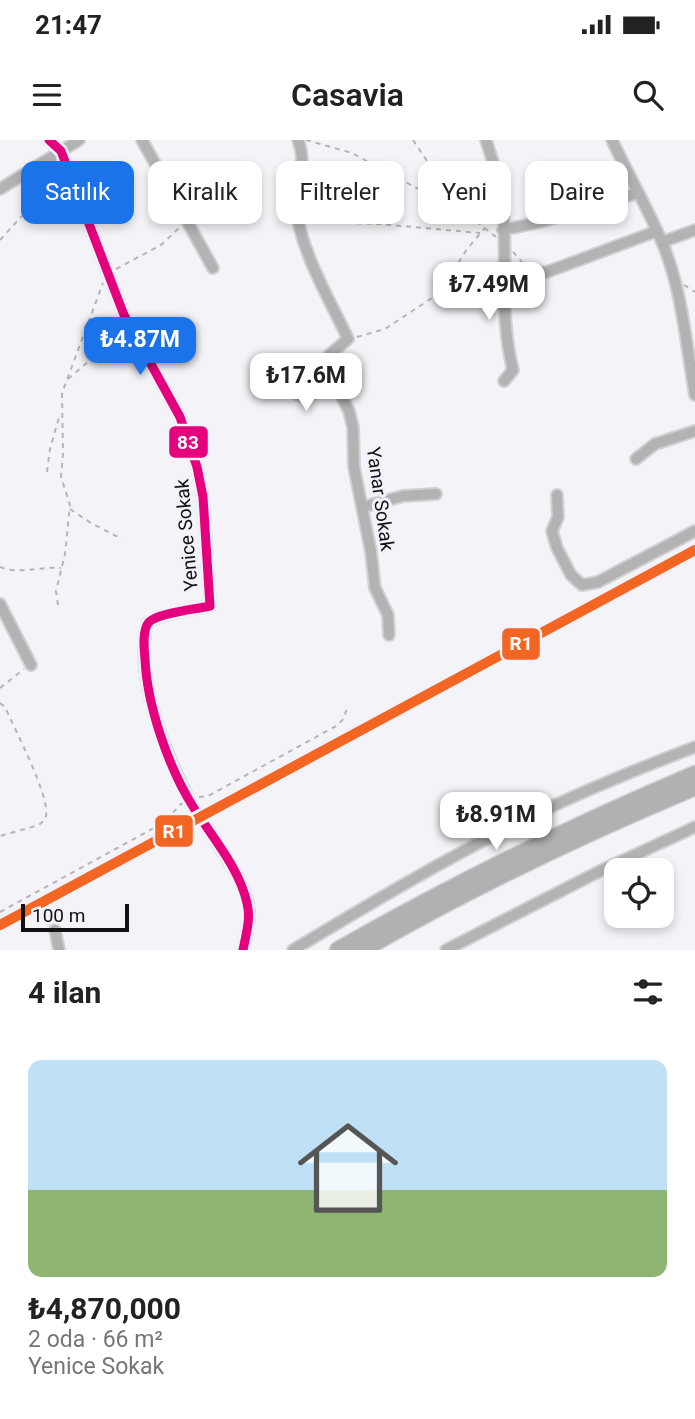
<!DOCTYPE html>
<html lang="tr">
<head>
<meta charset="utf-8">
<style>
	:root { --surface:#fff; --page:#f6f6f6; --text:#222; --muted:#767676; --accent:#1a73e8 }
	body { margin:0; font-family:Roboto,sans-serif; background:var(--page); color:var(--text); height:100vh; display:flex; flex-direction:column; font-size:26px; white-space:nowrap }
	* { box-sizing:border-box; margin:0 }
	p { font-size:23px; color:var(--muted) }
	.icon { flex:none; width:38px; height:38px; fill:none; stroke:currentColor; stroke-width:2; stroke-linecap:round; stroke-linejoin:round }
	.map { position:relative; height:810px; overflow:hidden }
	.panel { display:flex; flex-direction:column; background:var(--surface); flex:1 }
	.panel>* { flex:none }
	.top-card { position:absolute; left:21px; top:21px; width:654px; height:63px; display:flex; gap:14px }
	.controls { position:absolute; left:604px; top:718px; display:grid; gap:14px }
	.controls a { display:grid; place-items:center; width:70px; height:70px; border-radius:14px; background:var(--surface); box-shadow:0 4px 10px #0003; font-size:35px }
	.scale { position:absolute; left:21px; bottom:18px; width:108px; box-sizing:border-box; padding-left:7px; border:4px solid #111114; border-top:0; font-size:19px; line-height:24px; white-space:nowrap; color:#111114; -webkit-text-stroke:5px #f3f2fa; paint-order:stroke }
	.price { position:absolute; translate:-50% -60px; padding:0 16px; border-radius:14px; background:#fff; color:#222; font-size:23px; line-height:46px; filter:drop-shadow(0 2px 4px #0008) }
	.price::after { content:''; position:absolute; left:50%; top:42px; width:21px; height:16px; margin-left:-10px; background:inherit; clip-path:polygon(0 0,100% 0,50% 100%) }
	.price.selected { background:var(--accent); color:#fff }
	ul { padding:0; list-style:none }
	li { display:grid; align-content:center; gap:14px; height:371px; padding:0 28px }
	li span { display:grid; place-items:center; height:217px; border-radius:14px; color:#555 }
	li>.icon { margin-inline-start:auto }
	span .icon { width:126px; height:126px; fill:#fffc; stroke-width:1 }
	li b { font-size:30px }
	h2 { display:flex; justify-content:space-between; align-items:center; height:84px; padding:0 28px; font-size:30px }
	.tag { padding:0 24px; border-radius:14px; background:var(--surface); box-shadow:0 4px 10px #0003; font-size:24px; line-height:63px }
	.tag.selected { background:var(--accent); color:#fff }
	.status { display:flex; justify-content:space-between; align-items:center; height:49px; padding:0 35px; background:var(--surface); direction:ltr }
	.status svg { height:19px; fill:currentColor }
	header { display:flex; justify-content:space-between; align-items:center; height:91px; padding:0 28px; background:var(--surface); font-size:32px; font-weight:600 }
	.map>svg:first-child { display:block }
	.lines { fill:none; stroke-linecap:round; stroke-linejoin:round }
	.minor-tunnel { stroke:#d2d2d6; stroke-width:10; stroke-dasharray:10 5; stroke-linecap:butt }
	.minor-casing { stroke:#d1d1d3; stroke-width:14 }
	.highway-casing { stroke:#d1d1d3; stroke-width:19 }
	.path { stroke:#b5b5b7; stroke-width:2; stroke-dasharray:5 5; stroke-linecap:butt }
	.minor { stroke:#b3b3b3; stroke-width:10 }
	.highway { stroke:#b2b0b1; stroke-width:16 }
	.bus-1-casing { stroke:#f3f2fa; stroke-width:14 }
	.bus-1 { stroke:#e5007d; stroke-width:9 }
	.rail-1-casing { stroke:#f3f2fa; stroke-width:16 }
	.rail-1 { stroke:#f26522; stroke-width:10 }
	.labels { text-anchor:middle; stroke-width:6; stroke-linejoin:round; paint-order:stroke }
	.street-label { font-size:19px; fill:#111114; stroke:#f3f2fa }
	.line-badge { stroke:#f3f2fa; stroke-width:2.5 }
	.badge-label { font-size:19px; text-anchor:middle; font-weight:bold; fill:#fff }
</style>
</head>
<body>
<div class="status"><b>21:47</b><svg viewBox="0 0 49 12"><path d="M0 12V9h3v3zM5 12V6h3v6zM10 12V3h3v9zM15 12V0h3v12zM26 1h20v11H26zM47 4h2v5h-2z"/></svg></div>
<header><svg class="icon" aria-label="menu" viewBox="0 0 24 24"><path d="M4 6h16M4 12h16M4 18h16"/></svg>Casavia<svg class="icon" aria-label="search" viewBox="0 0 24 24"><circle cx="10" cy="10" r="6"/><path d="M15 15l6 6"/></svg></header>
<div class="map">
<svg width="695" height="810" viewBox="0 0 695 810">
	<rect width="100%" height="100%" fill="#f4f4f8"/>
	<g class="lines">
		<!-- minor-tunnel -->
		<path class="minor-tunnel" d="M191,664L209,690"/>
		<defs>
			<g id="minor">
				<path d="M49,0L61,11L124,175L180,277L197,327L203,357L210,466C197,469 156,474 148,483C144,489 145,497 144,504C143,559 167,616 191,664"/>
				<path d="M142,0L213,128"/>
				<path d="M298,0C309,29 293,41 296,69C302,114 329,158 348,199L329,215L327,227L349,271L353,287L354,327L371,412L375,448L388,475L389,495"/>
				<path d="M486,0C491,18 500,38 502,57C509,115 498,173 513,230L504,241"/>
				<path d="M612,0C628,34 647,67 662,102C682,149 686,204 695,255"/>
				<path d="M0,49L79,0"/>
				<path d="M503,90L540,82L638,53"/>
				<path d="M662,102L695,90"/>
				<path d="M503,133L547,132L657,91"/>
				<path d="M292,244L297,254L304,257L335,245"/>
				<path d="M636,319L655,304L695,291"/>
				<path d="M557,355L558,377L552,391L557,408L571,435L582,445L598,442L695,391"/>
				<path d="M363,367L403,356L436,354"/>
				<path d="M0,464L31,525"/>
				<path d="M209,690C223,714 246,742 249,771C250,784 246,797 243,810"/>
				<path d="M55,790L59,810"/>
				<path d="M293,810C371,763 450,716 532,676C585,650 640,628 695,607"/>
				<path d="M446,810L600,731L695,687"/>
			</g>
			<g id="highway">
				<path d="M338,810C454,744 572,686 695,634"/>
				<path d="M362,810C469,748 581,695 695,647"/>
			</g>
		</defs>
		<!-- minor casing -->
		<use href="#minor" class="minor-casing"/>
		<!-- highway casing -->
		<use href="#highway" class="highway-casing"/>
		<!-- path -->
		<g class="path">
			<path d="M306,0L352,13L472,78L496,97"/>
			<path d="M413,0L431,27L449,65"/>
			<path d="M307,78L317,82L380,84L480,93"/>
			<path d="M0,100L21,77L63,41"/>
			<path d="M513,112L524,124"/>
			<path d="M116,129L161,105L181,86"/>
			<path d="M448,141L468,135L494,133"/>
			<path d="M684,145L695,152"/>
			<path d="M357,197L385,189L432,158L447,141L467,109L485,88"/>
			<path d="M68,239L114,200L125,197"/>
			<path d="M47,332L50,309L60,274"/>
			<path d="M70,369L91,383L122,399"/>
			<path d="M0,427C20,435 40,426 61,428"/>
			<path d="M58,465L56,451L65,414L70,365L61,337L63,314L62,253L103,143"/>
			<path d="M0,548L24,529"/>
			<path d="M0,563L5,567C14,588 50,656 46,676C45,681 43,681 39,685L0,696"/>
			<path d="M199,657L208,656L338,585L344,578L347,568"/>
			<path d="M0,772L154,688L167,679L182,663"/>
		</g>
		<!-- minor -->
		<use href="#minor" class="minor"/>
		<!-- highway -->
		<use href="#highway" class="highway"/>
		<defs>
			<path id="bus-1" d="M49,0L61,11L124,175L180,277L197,327L203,357L210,466C197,469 157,473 149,482C142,490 144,509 145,519C147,565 168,626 192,665C211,696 239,727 247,763C251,779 246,794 243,810"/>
		</defs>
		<!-- bus-1 casing -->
		<use href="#bus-1" class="bus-1-casing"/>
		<!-- bus-1 -->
		<use href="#bus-1" class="bus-1"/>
		<defs>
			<path id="rail-1" d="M0,785L695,410"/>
		</defs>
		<!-- rail-1 casing -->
		<use href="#rail-1" class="rail-1-casing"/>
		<!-- rail-1 -->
		<use href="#rail-1" class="rail-1"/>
	</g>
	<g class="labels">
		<!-- street labels -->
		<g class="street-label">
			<text transform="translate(381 359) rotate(82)" y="7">Yanar Sokak</text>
			<text transform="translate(186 395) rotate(-95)" y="7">Yenice Sokak</text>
		</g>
	</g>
	<g class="line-badge">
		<rect x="168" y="285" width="41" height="34" rx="7" fill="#e5007d"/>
		<rect x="501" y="487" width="40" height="34" rx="7" fill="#f26522"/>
		<rect x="154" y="674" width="40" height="34" rx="7" fill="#f26522"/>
	</g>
	<g class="badge-label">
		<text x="188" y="309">83</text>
		<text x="521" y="510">R1</text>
		<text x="174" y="698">R1</text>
	</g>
</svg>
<div class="controls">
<a><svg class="icon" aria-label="locate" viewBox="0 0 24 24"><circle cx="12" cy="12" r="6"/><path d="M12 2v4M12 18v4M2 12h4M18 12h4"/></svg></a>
</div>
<div class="scale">100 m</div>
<b class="price" style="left:489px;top:182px">₺7.49M</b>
<b class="price selected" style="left:140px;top:237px">₺4.87M</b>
<b class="price" style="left:306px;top:273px">₺17.6M</b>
<b class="price" style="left:496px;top:712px">₺8.91M</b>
<div class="top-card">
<a class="tag selected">Satılık</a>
<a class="tag">Kiralık</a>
<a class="tag">Filtreler</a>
<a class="tag">Yeni</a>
<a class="tag">Daire</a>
</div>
</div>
<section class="panel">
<h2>4 ilan<svg class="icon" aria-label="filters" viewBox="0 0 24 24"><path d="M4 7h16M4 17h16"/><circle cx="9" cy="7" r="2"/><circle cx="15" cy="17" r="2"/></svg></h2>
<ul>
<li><span style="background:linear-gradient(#bfe0f5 60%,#8fb573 0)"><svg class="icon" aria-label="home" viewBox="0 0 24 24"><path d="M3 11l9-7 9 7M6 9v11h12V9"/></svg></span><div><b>₺4,870,000</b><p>2 oda · 66 m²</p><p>Yenice Sokak</p></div></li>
</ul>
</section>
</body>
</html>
